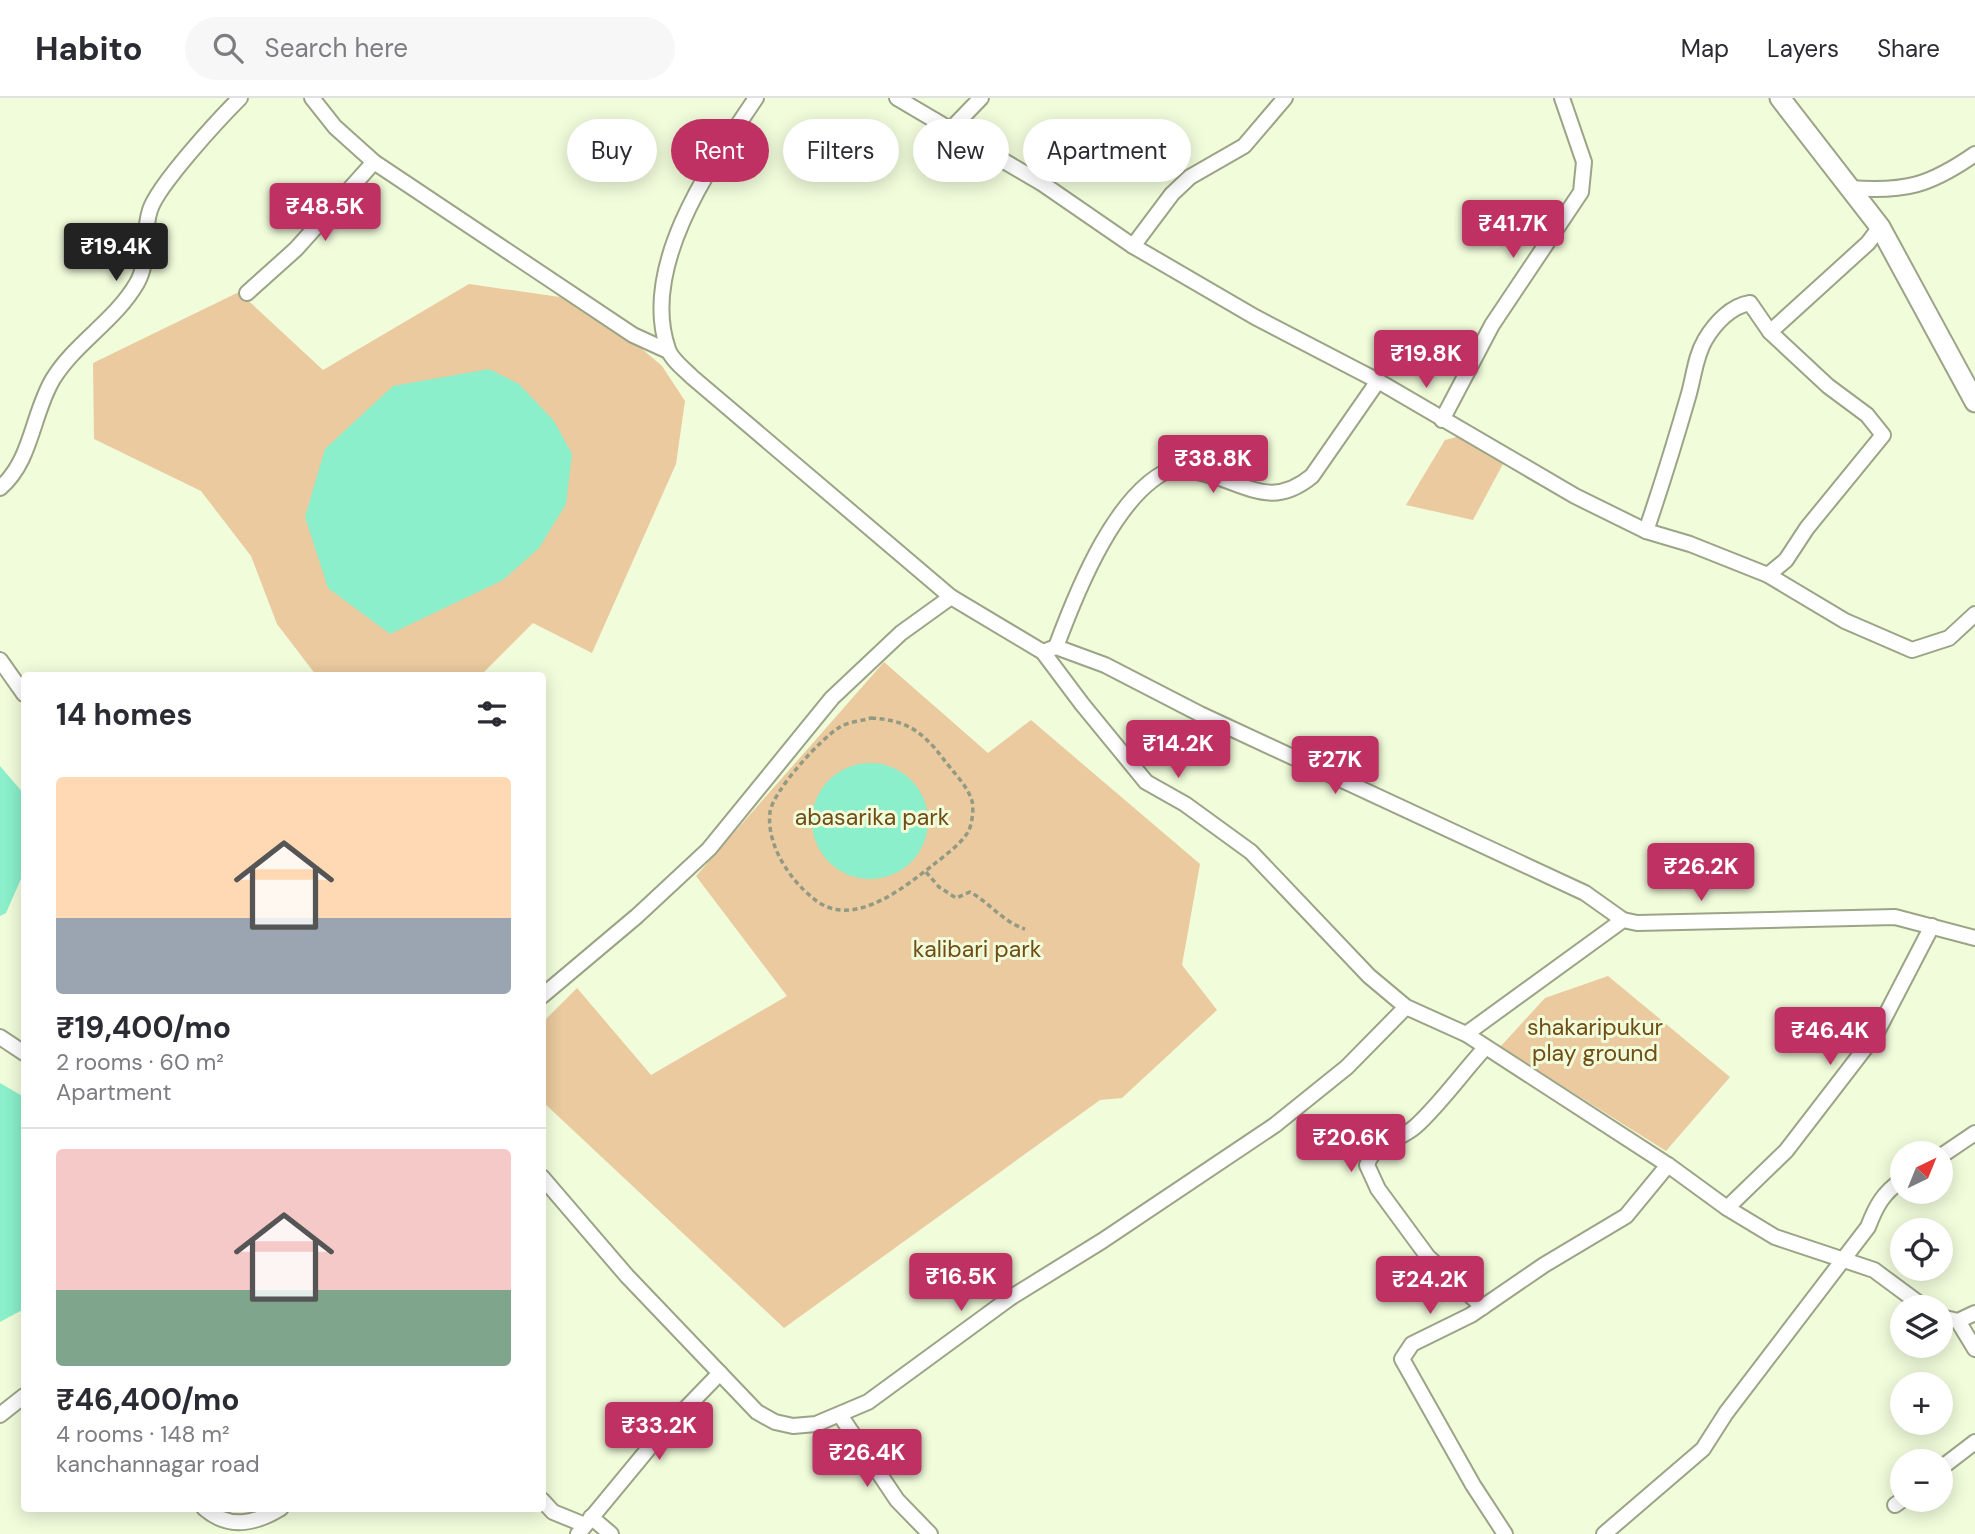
<!DOCTYPE html>
<html lang="en">
<head>
<meta charset="utf-8">
<style>
	:root { --surface:#fff; --page:#f7f7f7; --text:#2b2b33; --muted:#7c7c81; --line:#e1e1e2; --accent:#bf3162 }
	body { margin:0; font-family:"DM Sans",sans-serif; background:var(--page); color:var(--text); height:100vh; display:flex; flex-direction:column; font-size:26px; white-space:nowrap }
	* { box-sizing:border-box; margin:0 }
	p { font-size:23px; color:var(--muted) }
	.icon { flex:none; width:38px; height:38px; fill:none; stroke:currentColor; stroke-width:2; stroke-linecap:round; stroke-linejoin:round }
	.map { position:relative; flex:1; overflow:hidden }
	.drawer { position:absolute; left:21px; top:574px; width:525px; height:840px; display:flex; flex-direction:column; background:var(--surface); border-radius:7px; box-shadow:0 4px 18px #0003 }
	.drawer>* { flex:none }
	.guide { position:absolute; left:567px; top:21px; width:665px; height:63px; display:flex; gap:14px }
	.needle { width:46px; rotate:43deg }
	.fabs { position:absolute; left:1890px; top:1043px; display:grid; gap:14px }
	.fabs a { display:grid; place-items:center; width:63px; height:63px; border-radius:50%; background:var(--surface); box-shadow:0 4px 18px #0003; font-size:35px }
	.price { position:absolute; translate:-50% -60px; padding:0 16px; border-radius:7px; background:var(--accent); color:#fff; font-size:23px; line-height:46px; filter:drop-shadow(0 2px 4px #0008) }
	.price::after { content:''; position:absolute; left:50%; top:42px; width:21px; height:16px; margin-left:-10px; background:inherit; clip-path:polygon(0 0,100% 0,50% 100%) }
	.price.selected { background:#222; color:#fff }
	ul { padding:0; list-style:none }
	li { display:grid; align-content:center; gap:14px; height:371px; padding:0 35px }
	li+li { border-top:2px solid var(--line) }
	li span { display:grid; place-items:center; height:217px; border-radius:7px; color:#555 }
	li>.icon { margin-inline-start:auto }
	span .icon { width:126px; height:126px; fill:#fffc; stroke-width:1 }
	li b { font-size:30px }
	h2 { display:flex; justify-content:space-between; align-items:center; height:84px; padding:0 35px; font-size:30px }
	.chip { padding:0 24px; border-radius:32px; background:var(--surface); box-shadow:0 4px 18px #0003; font-size:24px; line-height:63px }
	.chip.selected { background:var(--accent); color:#fff }
	header { display:flex; align-items:center; gap:42px; box-sizing:border-box; height:98px; padding:0 35px; background:var(--surface); border-bottom:2px solid var(--line) }
	header strong { font-size:33px }
	nav { display:flex; gap:38px; margin-inline-start:auto; font-size:24px }
	.search { width:490px; height:63px; background:var(--page); display:flex; align-items:center; gap:18px; box-sizing:border-box; padding:0 24px; border-radius:38px; color:var(--muted); font-size:26px }
	.map>svg:first-child { display:block }
	.green { fill:#eaca9e }
	.water { fill:#8aefca }
	.lines { fill:none; stroke-linecap:round; stroke-linejoin:round }
	.street-casing { stroke:#9ba486; stroke-width:18 }
	.secondary-casing { stroke:#9ba486; stroke-width:23 }
	.path { stroke:#929a83; stroke-width:3.5; stroke-dasharray:5 3.5; stroke-linecap:butt }
	.street { stroke:#fff; stroke-width:14 }
	.secondary { stroke:#fff; stroke-width:19 }
	.labels { text-anchor:middle; stroke-width:6; stroke-linejoin:round; paint-order:stroke }
	.park-label { font-size:23px; fill:#6f4d15; stroke:#f1fcdb }
</style>
</head>
<body>
<header>
<strong>Habito</strong>
<div class="search"><svg class="icon" aria-label="search" viewBox="0 0 24 24"><circle cx="10" cy="10" r="6"/><path d="M15 15l6 6"/></svg>Search here</div>
<nav><a>Map</a><a>Layers</a><a>Share</a></nav>
</header>
<div class="map">
<svg width="1975" height="1436" viewBox="0 0 1975 1436">
	<rect width="100%" height="100%" fill="#f1fcdb"/>
	<!-- green -->
	<g class="green">
		<path d="M469,186L601,205L614,227L662,268L685,303L676,366L592,555L533,525L481,577H316L277,526L251,458L201,393L94,341L93,265L239,194L323,272Z"/>
		<path d="M1464,337L1504,364L1473,422L1406,407L1445,342Z"/>
		<path d="M884,564L988,655L1031,622L1200,766L1182,867L1217,912L1122,1000L1100,1002L784,1230L543,1004L542,925L577,890L651,977L787,898L696,778Z"/>
		<path d="M1608,878L1730,979L1666,1053L1500,949L1545,900Z"/>
	</g>
	<!-- water -->
	<g class="water">
		<path d="M489,271L519,286L554,323L572,356L566,406L539,450L503,482L390,536L328,490L305,419L325,351L393,288Z"/>
		<circle cx="870" cy="723" r="58"/>
		<path d="M0,668L24,696V774L6,815L0,818Z"/>
		<path d="M0,985L24,999V1211L0,1224Z"/>
	</g>
	<g class="lines">
		<defs>
			<g id="street">
				<path d="M312,0L335,29L374,64L633,237L668,253"/>
				<path d="M756,0C712,65 639,168 668,251C671,261 684,271 692,279L951,499L1043,554L1082,606L1146,684L1185,706L1251,754L1369,878L1406,909L1466,936L1668,1067L1727,1110L1775,1139L1874,1172L1924,1209"/>
				<path d="M897,0L1043,86L1133,148L1255,219L1378,283L1575,398L1646,433L1690,446L1768,477L1845,523L1912,552L1949,540L1975,516"/>
				<path d="M951,31L981,0"/>
				<path d="M1850,90C1905,94 1929,88 1975,56"/>
				<path d="M1133,148L1172,96L1190,79L1244,48L1285,0"/>
				<path d="M247,195L296,151L374,64"/>
				<path d="M1442,322L1492,227L1581,94L1584,64L1562,0"/>
				<path d="M0,390C32,363 32,316 53,281C76,244 115,223 137,185C150,162 142,136 150,112C158,87 219,21 240,0"/>
				<path d="M1646,433C1661,389 1675,344 1688,299C1694,279 1695,259 1705,242C1715,225 1731,208 1750,205L1770,234L1868,145L1880,129"/>
				<path d="M1768,477L1786,462L1807,430L1883,337L1867,317L1828,288L1770,234"/>
				<path d="M1056,549C1076,495 1118,387 1177,369C1192,373 1206,376 1220,380C1256,393 1278,406 1312,378L1378,283"/>
				<path d="M1043,554L1056,549L1105,567L1200,616L1585,795L1623,822"/>
				<path d="M0,562L24,596"/>
				<path d="M542,898L637,818L709,751L832,600L901,535L951,499"/>
				<path d="M1466,936L1623,822L1637,825L1895,819L1975,840"/>
				<path d="M0,939L24,955"/>
				<path d="M1941,1058L1975,1035"/>
				<path d="M542,1079L627,1178L757,1314L775,1324L793,1328L816,1326L868,1304L1010,1200L1102,1143L1275,1027L1347,969L1406,909"/>
				<path d="M1727,1110L1786,1053L1876,936L1932,828"/>
				<path d="M1483,1209L1428,1159L1378,1091L1367,1067C1374,1044 1400,1043 1416,1028C1441,1005 1462,975 1485,950"/>
				<path d="M1941,1219L1958,1223L1975,1215"/>
				<path d="M1958,1223L1975,1251"/>
				<path d="M0,1317L24,1298"/>
				<path d="M840,1317L897,1402L930,1436"/>
				<path d="M1941,1370L1975,1344"/>
				<path d="M542,1402L553,1414L585,1427"/>
				<path d="M1895,1407L1902,1402"/>
				<path d="M204,1410C229,1432 255,1426 281,1410"/>
				<path d="M591,1419L611,1436"/>
				<path d="M578,1436L659,1338L720,1275"/>
				<path d="M1505,1436L1473,1387L1402,1261L1412,1246L1471,1217L1544,1167L1626,1118L1668,1067"/>
				<path d="M1604,1436L1703,1351L1726,1315L1868,1129C1876,1108 1883,1095 1902,1082"/>
			</g>
			<path id="secondary" d="M1780,0L1880,129L1975,304"/>
		</defs>
		<!-- street casing -->
		<use href="#street" class="street-casing"/>
		<!-- secondary casing -->
		<use href="#secondary" class="secondary-casing"/>
		<!-- path -->
		<g class="path">
			<path d="M871,620C905,622 921,632 942,659C951,672 968,688 972,703C974,712 972,727 968,734C960,747 944,758 933,767C902,791 852,832 814,801C790,782 766,747 770,714C773,693 821,640 840,629C848,624 861,623 871,620Z"/>
			<path d="M926,774L939,789L956,800L970,794C990,805 1003,824 1025,831"/>
		</g>
		<!-- street -->
		<use href="#street" class="street"/>
		<!-- secondary -->
		<use href="#secondary" class="secondary"/>
	</g>
	<g class="labels">
		<!-- park labels -->
		<g class="park-label">
			<text x="872" y="727">abasarika park</text>
			<text x="977" y="859">kalibari park</text>
			<text x="1595" y="937">shakaripukur<tspan x="1595" dy="26">play ground</tspan></text>
		</g>
	</g>
</svg>
<div class="fabs">
<a><svg class="needle" viewBox="-14 -14 28 28"><path d="M0-13l5 13h-10z" fill="#e53935"/><path d="M0 13l5-13h-10z" fill="#7c7c81"/></svg></a>
<a><svg class="icon" aria-label="locate" viewBox="0 0 24 24"><circle cx="12" cy="12" r="6"/><path d="M12 2v4M12 18v4M2 12h4M18 12h4"/></svg></a>
<a><svg class="icon" aria-label="layers" viewBox="0 0 24 24"><path d="M12 4l9 5-9 5-9-5zM3 14l9 5 9-5"/></svg></a>
<a>+</a>
<a>−</a>
</div>
<b class="price" style="left:325px;top:145px">₹48.5K</b>
<b class="price" style="left:1513px;top:162px">₹41.7K</b>
<b class="price selected" style="left:116px;top:185px">₹19.4K</b>
<b class="price" style="left:1426px;top:292px">₹19.8K</b>
<b class="price" style="left:1213px;top:397px">₹38.8K</b>
<b class="price" style="left:1178px;top:682px">₹14.2K</b>
<b class="price" style="left:1335px;top:698px">₹27K</b>
<b class="price" style="left:1701px;top:805px">₹26.2K</b>
<b class="price" style="left:1830px;top:969px">₹46.4K</b>
<b class="price" style="left:1351px;top:1076px">₹20.6K</b>
<b class="price" style="left:961px;top:1215px">₹16.5K</b>
<b class="price" style="left:1430px;top:1218px">₹24.2K</b>
<b class="price" style="left:659px;top:1364px">₹33.2K</b>
<b class="price" style="left:867px;top:1391px">₹26.4K</b>
<div class="guide">
<a class="chip">Buy</a>
<a class="chip selected">Rent</a>
<a class="chip">Filters</a>
<a class="chip">New</a>
<a class="chip">Apartment</a>
</div>
<section class="drawer">
<h2>14 homes<svg class="icon" aria-label="filters" viewBox="0 0 24 24"><path d="M4 7h16M4 17h16"/><circle cx="9" cy="7" r="2"/><circle cx="15" cy="17" r="2"/></svg></h2>
<ul>
<li><span style="background:linear-gradient(#ffd9b3 65%,#9aa5b1 0)"><svg class="icon" aria-label="home" viewBox="0 0 24 24"><path d="M3 11l9-7 9 7M6 9v11h12V9"/></svg></span><div><b>₹19,400/mo</b><p>2 rooms · 60 m²</p><p>Apartment</p></div></li>
<li><span style="background:linear-gradient(#f6c9c9 65%,#7fa58c 0)"><svg class="icon" aria-label="home" viewBox="0 0 24 24"><path d="M3 11l9-7 9 7M6 9v11h12V9"/></svg></span><div><b>₹46,400/mo</b><p>4 rooms · 148 m²</p><p>kanchannagar road</p></div></li>
</ul>
</section>
</div>
</body>
</html>
